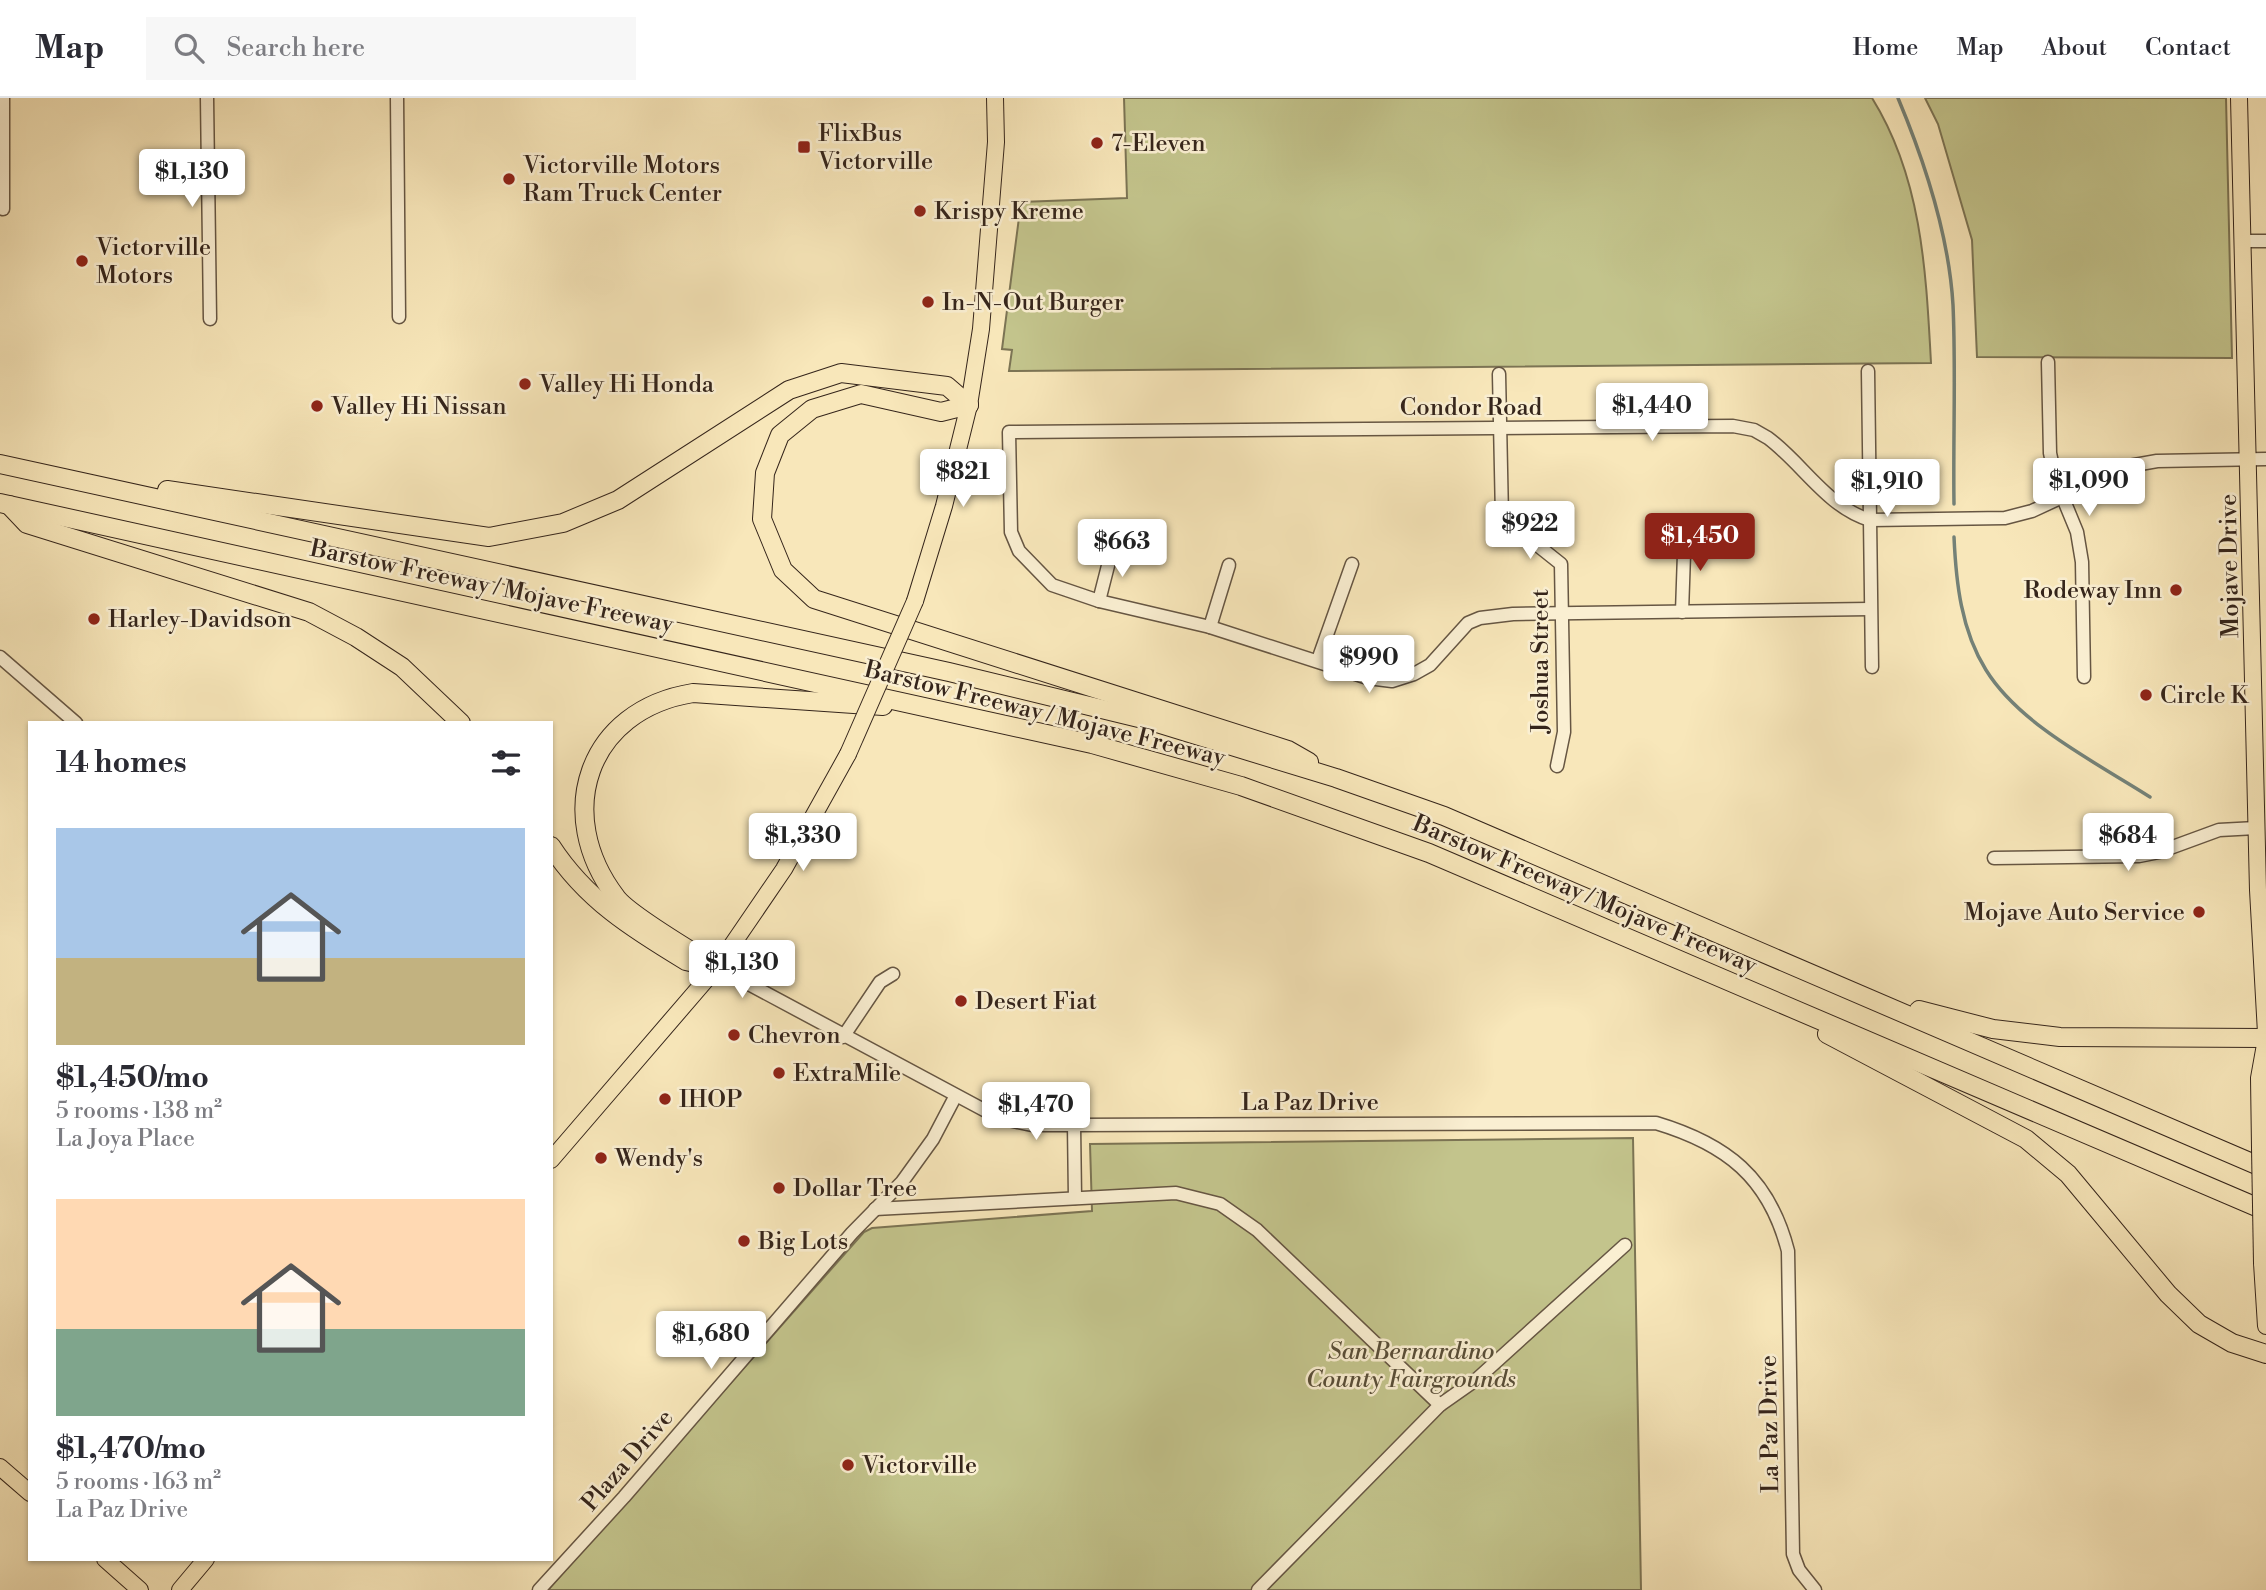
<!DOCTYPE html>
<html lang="en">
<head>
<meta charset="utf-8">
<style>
	:root { --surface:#fff; --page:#f7f7f7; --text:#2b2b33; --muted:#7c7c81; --line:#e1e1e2; --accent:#8f2418 }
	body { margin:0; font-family:"Libre Bodoni",serif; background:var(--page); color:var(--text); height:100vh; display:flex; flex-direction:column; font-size:26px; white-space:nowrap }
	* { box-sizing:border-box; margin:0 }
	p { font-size:23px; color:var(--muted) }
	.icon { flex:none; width:38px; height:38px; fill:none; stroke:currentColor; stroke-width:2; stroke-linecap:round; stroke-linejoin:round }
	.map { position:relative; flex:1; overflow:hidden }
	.drawer { position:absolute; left:28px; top:623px; width:525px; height:840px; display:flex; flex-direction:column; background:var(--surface); border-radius:0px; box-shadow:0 2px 5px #0004 }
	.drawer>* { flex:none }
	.price { position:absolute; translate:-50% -60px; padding:0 16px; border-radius:7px; background:#fff; color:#222; font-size:23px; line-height:46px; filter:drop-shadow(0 2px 4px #0008) }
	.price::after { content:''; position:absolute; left:50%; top:42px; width:21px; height:16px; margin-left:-10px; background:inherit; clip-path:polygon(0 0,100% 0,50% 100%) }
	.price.selected { background:var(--accent); color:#fff }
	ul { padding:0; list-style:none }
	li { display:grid; align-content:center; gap:14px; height:371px; padding:0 28px }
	li span { display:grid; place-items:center; height:217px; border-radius:0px; color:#555 }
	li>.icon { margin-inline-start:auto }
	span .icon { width:126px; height:126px; fill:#fffc; stroke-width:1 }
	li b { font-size:30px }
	h2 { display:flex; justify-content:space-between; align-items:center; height:84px; padding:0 28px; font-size:30px }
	header { display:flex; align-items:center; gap:42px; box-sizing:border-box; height:98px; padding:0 35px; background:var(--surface); border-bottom:2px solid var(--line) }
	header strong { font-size:33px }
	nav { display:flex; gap:38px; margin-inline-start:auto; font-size:24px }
	.search { width:490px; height:63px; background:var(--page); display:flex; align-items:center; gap:18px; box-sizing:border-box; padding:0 24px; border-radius:0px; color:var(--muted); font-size:26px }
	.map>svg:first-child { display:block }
	.green { fill:#c3c48c; stroke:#7c7454; stroke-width:2 }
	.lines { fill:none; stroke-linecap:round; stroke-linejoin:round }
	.stream { stroke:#748177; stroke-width:3.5 }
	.minor-casing { stroke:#665643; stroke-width:15 }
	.major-casing { stroke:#35251b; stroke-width:18 }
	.highway-casing { stroke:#35251b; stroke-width:20 }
	.minor { stroke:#faefd2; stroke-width:12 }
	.major { stroke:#f8e7ba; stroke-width:16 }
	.highway { stroke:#f8e7ba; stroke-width:18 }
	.major-bridge-casing { stroke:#35251b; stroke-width:18; stroke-linecap:butt }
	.major-bridge { stroke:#f8e7ba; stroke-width:16 }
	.poi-dot { fill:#8f2418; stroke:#faefd2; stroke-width:2.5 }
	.labels { text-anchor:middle; stroke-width:5; stroke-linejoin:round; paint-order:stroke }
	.poi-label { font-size:24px; fill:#35251b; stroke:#faefd2; text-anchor:start }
	.street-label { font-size:24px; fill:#35251b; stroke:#faefd2 }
	.park-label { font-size:24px; font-style:italic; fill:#584d37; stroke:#faefd2 }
</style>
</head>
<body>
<header>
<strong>Map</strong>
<div class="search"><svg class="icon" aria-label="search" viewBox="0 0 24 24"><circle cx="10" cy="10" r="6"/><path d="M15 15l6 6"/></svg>Search here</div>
<nav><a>Home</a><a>Map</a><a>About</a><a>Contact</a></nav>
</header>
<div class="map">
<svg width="2266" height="1492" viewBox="0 0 2266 1492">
	<rect width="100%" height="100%" fill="#f8e7ba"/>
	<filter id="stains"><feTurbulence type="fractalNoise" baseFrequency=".00286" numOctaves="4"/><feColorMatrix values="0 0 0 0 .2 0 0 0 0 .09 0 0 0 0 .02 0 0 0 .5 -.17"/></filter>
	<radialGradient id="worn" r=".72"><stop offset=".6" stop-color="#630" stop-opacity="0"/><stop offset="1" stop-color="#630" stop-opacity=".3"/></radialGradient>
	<!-- green -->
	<g class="green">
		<path d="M1124,0H1872C1922,80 1926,174 1931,265L1009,273L1012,252L1002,251L1021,104L1127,100Z"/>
		<path d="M1925,0H2226L2232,260L1977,259L1972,142L1938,26Z"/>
		<path d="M1633,1040L1641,1492H548L864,1134L872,1130L1092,1113L1090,1046Z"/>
	</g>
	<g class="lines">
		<!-- stream -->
		<g class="stream">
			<path d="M1898,0C1924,62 1949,139 1953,207C1956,273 1953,340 1954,406"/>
			<path d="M1954,439C1956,484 1961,532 1986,572C2020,627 2097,665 2150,699"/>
		</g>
		<defs>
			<g id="minor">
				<path d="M3,0V111"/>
				<path d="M207,0L210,221"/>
				<path d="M397,0L399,219"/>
				<path d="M2243,143H2266"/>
				<path d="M2048,264L2050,355L2056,383L2077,434L2082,464L2084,579"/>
				<path d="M1868,273L1872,569"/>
				<path d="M1499,276L1502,419L1561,466L1564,634L1557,668"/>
				<path d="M1099,503L1112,452"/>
				<path d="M1870,511L1513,516L1480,520L1468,525L1430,567L1414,576L1392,583L1368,580L1210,529L1099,503L1052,487L1019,453L1011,434L1009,334L1733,328L1754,332L1768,340C1803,366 1827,409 1870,422L2005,420L2032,413L2129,368L2157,363L2266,361"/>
				<path d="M1682,514L1684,456L1693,431"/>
				<path d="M1210,529L1229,467"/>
				<path d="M0,559L76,625"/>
				<path d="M1318,562L1352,466"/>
				<path d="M1994,760L2139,758L2159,754L2219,732L2256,730"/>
				<path d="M717,869L999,1020L1032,1027H1074L1656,1025C1726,1046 1769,1079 1788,1153L1793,1456L1799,1472L1815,1492"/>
				<path d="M843,939L880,884L893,876"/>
				<path d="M1074,1027L1075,1100"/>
				<path d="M875,1111L1176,1095L1220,1106L1257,1132L1440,1307"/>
				<path d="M539,1492L624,1399L852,1135L902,1084L933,1041L955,999"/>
				<path d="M1258,1492L1440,1307L1477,1281L1625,1147"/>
			</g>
			<g id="major">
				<path d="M2239,0L2258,792L2266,935"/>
				<path d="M915,503L944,408L969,307L981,231L996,44L995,0"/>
				<path d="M2260,1050L2259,980L2266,941"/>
				<path d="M551,1062L717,869L784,771L848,656"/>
				<path d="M2262,1165L2266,1228"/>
				<path d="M0,1369L30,1395"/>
				<path d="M105,1461L140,1492"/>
				<path d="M180,1492L206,1461"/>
			</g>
			<g id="highway">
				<path d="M969,307L941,314L861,296L812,311L780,337L765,375L762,421L783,472L814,501L1288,652L1309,664"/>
				<path d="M0,366L949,574L1147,622L1336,680L1444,718L2266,1071"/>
				<path d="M167,392L489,439L563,425L618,402L789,292L841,275L947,288L969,307"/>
				<path d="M0,405L1092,646L1241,688L1429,755L2266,1113"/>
				<path d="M9,407L27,426L309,514L356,539L402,569L461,625"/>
				<path d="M551,748C586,802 633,831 686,863L699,866"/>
				<path d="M717,869C695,855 629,817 616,799C553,716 587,612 693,595L883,608"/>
				<path d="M1919,912L1993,931L2060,939L2266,940"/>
				<path d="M1827,936L2026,1041L2068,1076L2168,1196L2199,1226L2232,1245L2266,1256"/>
			</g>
		</defs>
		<!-- minor casing -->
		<use href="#minor" class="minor-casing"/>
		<!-- major casing -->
		<use href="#major" class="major-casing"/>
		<!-- highway casing -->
		<use href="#highway" class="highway-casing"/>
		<!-- minor -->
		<use href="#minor" class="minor"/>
		<!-- major -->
		<use href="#major" class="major"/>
		<!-- highway -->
		<use href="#highway" class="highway"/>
		<defs>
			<g id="major-bridge">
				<path d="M848,656L915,503"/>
				<path d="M2260,1050L2262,1165"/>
			</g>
		</defs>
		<!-- major-bridge casing -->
		<use href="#major-bridge" class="major-bridge-casing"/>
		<!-- major-bridge -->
		<use href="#major-bridge" class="major-bridge"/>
	</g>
	<!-- markers -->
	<g class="poi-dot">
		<circle cx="1097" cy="45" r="7"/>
		<rect x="797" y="42" width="14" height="14" rx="3.5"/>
		<circle cx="509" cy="81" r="7"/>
		<circle cx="920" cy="113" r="7"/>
		<circle cx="82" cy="163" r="7"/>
		<circle cx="928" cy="204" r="7"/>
		<circle cx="525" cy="286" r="7"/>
		<circle cx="317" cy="308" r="7"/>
		<circle cx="2176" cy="492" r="7"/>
		<circle cx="94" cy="521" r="7"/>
		<circle cx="2146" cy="597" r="7"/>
		<circle cx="2199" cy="814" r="7"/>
		<circle cx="961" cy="903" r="7"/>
		<circle cx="734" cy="937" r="7"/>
		<circle cx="779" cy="975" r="7"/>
		<circle cx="665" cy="1001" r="7"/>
		<circle cx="601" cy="1060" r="7"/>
		<circle cx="779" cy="1090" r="7"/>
		<circle cx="744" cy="1143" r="7"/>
		<circle cx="848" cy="1367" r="7"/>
	</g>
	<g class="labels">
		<!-- poi labels -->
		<g class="poi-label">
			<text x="818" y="43">FlixBus<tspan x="818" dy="28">Victorville</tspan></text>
			<text x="1111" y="53">7-Eleven</text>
			<text x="523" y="75">Victorville Motors<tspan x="523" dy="28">Ram Truck Center</tspan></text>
			<text x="934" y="121">Krispy Kreme</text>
			<text x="96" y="157">Victorville<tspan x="96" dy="28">Motors</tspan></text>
			<text x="942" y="212">In-N-Out Burger</text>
			<text x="539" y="294">Valley Hi Honda</text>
			<text x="331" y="316">Valley Hi Nissan</text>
			<text x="2162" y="500" text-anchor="end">Rodeway Inn</text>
			<text x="108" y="529">Harley-Davidson</text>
			<text x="2160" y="605">Circle K</text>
			<text x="2185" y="822" text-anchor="end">Mojave Auto Service</text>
			<text x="975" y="911">Desert Fiat</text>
			<text x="748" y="945">Chevron</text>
			<text x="793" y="983">ExtraMile</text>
			<text x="679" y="1009">IHOP</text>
			<text x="615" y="1068">Wendy's</text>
			<text x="793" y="1098">Dollar Tree</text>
			<text x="758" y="1151">Big Lots</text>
			<text x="862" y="1375">Victorville</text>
		</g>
		<!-- street labels -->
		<g class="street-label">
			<text x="1471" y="317">Condor Road</text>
			<text transform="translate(2229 468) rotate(-91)" y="8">Mojave Drive</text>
			<text transform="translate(492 488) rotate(12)" y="8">Barstow Freeway / Mojave Freeway</text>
			<text transform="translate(1540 563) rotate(-90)" y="8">Joshua Street</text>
			<text transform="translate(1045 615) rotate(14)" y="8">Barstow Freeway / Mojave Freeway</text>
			<text transform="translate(1585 796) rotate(23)" y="8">Barstow Freeway / Mojave Freeway</text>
			<text x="1310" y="1012">La Paz Drive</text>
			<text transform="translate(1769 1326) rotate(-91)" y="8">La Paz Drive</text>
			<text transform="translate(627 1362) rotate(-49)" y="8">Plaza Drive</text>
		</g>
		<!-- park labels -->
		<g class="park-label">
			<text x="1411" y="1261">San Bernardino<tspan x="1411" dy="28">County Fairgrounds</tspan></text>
		</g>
	</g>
	<rect width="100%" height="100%" filter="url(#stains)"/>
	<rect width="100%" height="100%" fill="url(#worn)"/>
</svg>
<b class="price" style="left:192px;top:111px">$1,130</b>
<b class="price" style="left:1652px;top:345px">$1,440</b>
<b class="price" style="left:963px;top:411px">$821</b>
<b class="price" style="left:2089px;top:420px">$1,090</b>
<b class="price" style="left:1887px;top:421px">$1,910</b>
<b class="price" style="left:1530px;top:463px">$922</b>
<b class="price selected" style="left:1700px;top:475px">$1,450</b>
<b class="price" style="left:1122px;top:481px">$663</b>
<b class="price" style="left:1369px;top:597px">$990</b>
<b class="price" style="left:803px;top:775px">$1,330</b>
<b class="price" style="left:2128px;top:775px">$684</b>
<b class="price" style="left:742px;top:902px">$1,130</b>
<b class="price" style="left:1036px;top:1044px">$1,470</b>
<b class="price" style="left:711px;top:1273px">$1,680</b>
<section class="drawer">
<h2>14 homes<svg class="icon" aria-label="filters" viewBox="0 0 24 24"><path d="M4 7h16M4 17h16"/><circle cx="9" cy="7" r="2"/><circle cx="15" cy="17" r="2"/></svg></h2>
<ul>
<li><span style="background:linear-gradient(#a9c7e8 60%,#c2b280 0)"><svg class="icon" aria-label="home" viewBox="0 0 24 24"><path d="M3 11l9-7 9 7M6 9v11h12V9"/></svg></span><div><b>$1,450/mo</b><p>5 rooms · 138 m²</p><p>La Joya Place</p></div></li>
<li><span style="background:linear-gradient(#ffd9b3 60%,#7fa58c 0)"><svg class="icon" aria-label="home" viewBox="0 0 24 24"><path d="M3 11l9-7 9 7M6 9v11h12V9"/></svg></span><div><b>$1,470/mo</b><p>5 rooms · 163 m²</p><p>La Paz Drive</p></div></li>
</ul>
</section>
</div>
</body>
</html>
